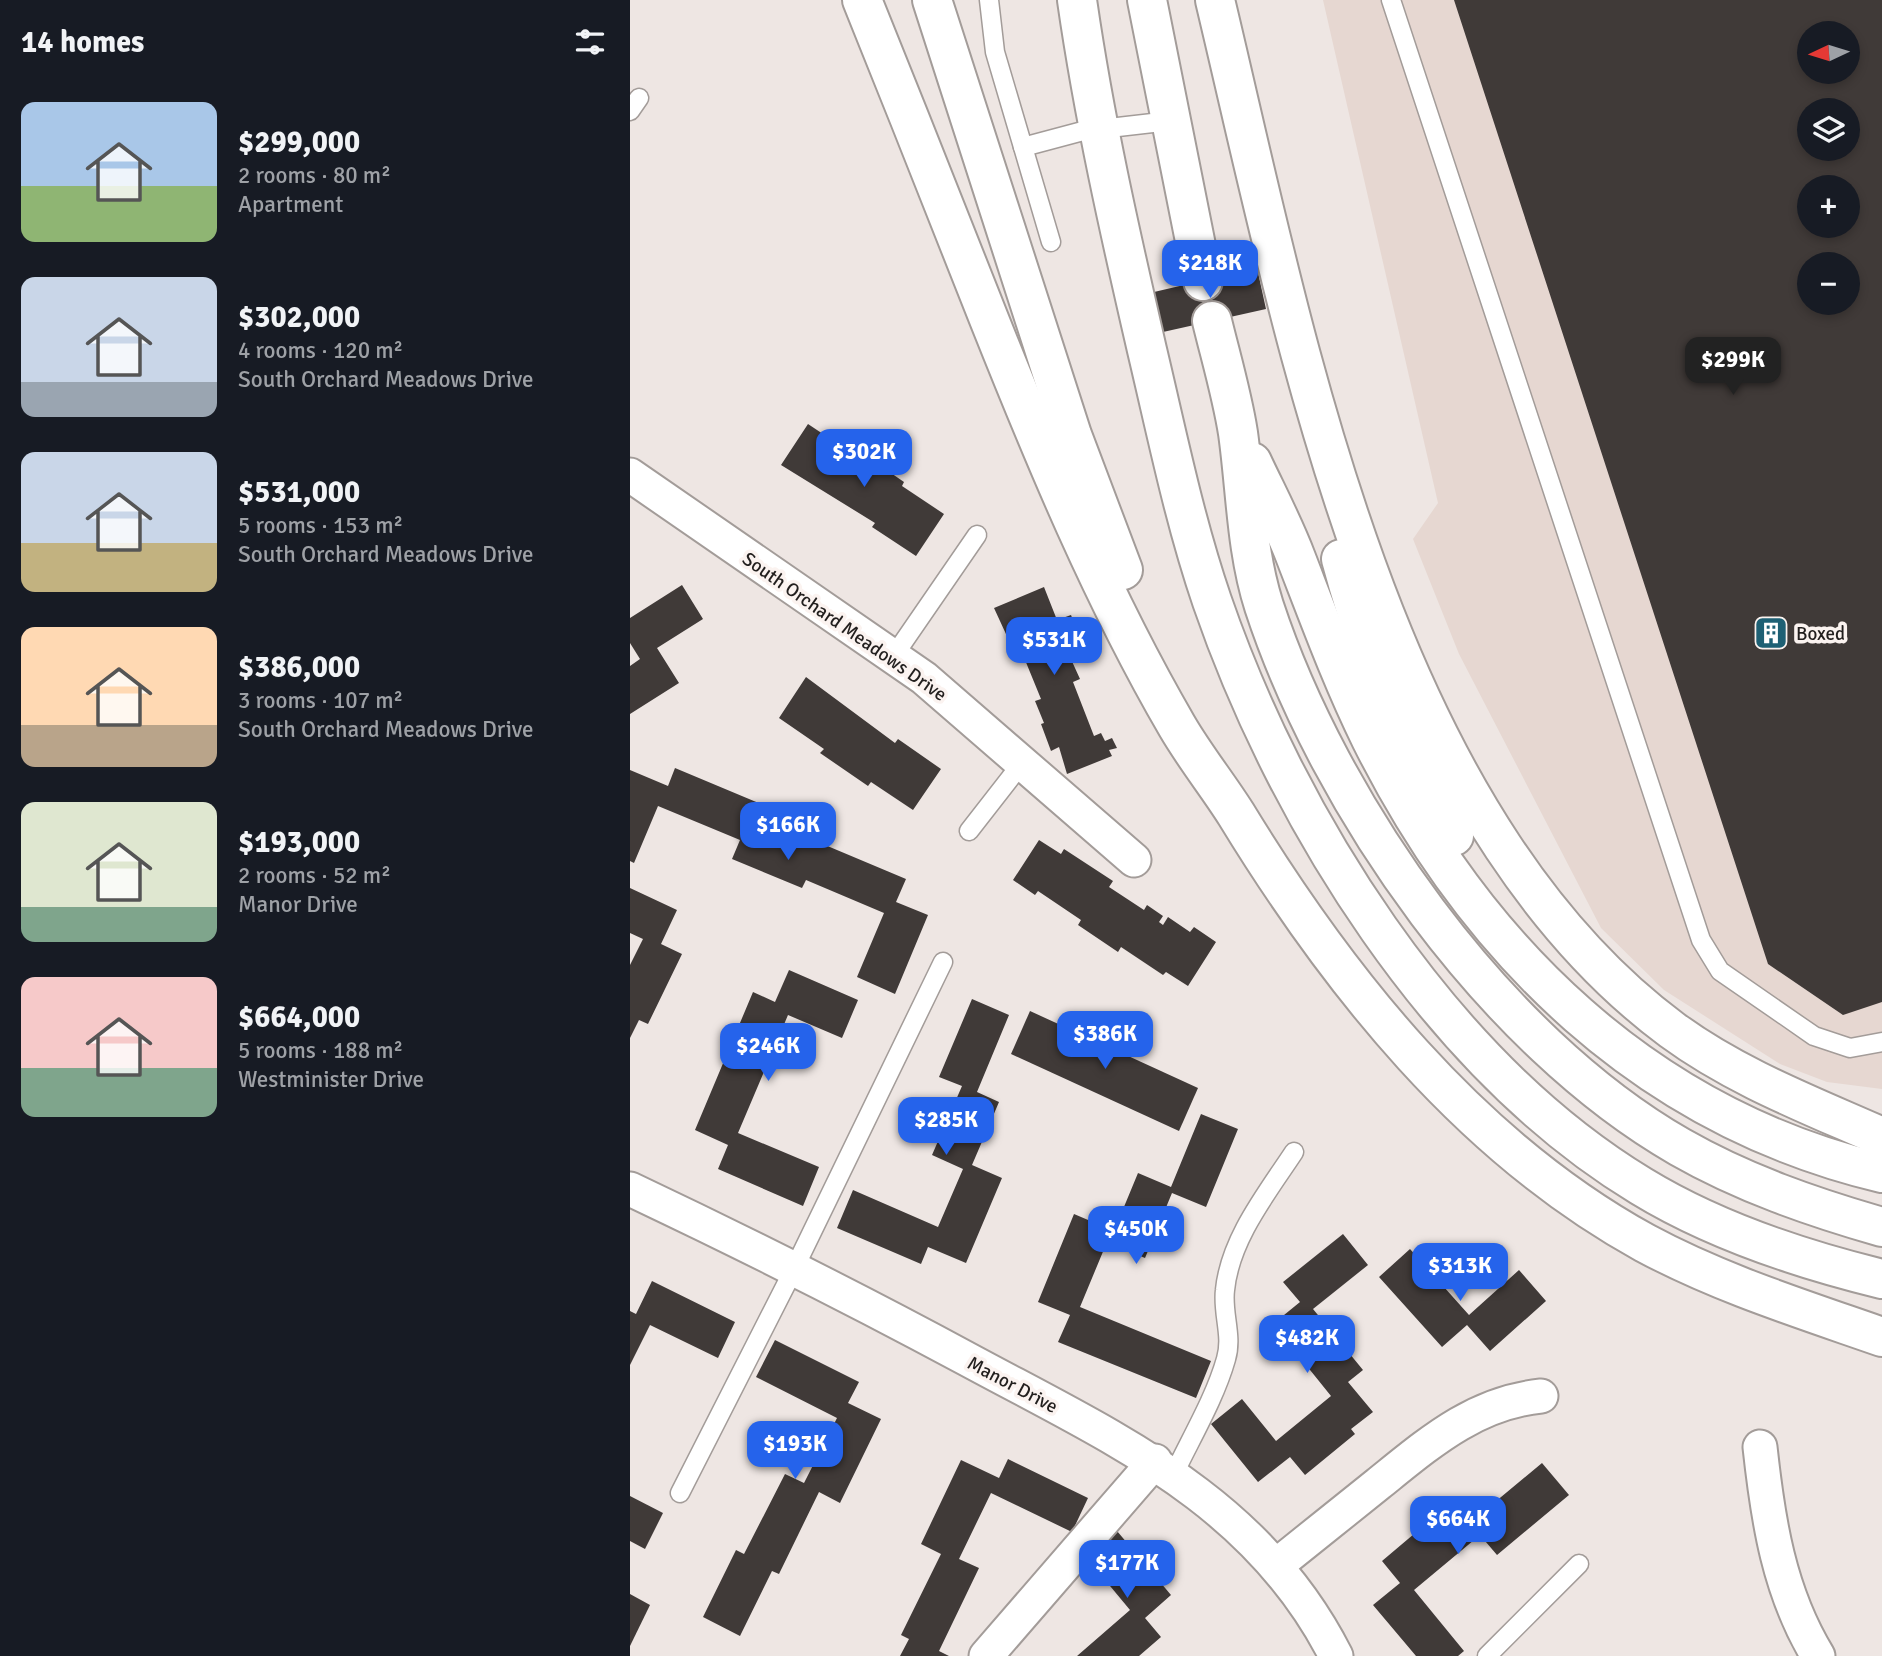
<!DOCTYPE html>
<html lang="en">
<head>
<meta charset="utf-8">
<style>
	:root { --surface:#171b24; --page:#242831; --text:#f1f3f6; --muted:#9ea1a6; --accent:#2563eb }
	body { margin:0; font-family:Signika,sans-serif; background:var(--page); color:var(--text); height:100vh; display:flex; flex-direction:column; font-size:26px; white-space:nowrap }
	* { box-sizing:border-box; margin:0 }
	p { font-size:23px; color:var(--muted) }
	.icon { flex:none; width:38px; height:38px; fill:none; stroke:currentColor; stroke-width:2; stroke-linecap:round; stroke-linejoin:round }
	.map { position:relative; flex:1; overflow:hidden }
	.details { display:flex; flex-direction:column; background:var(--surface); width:630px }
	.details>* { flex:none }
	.needle { width:46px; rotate:266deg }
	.buttons { position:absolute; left:1167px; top:21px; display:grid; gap:14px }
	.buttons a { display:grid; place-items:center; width:63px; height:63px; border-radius:50%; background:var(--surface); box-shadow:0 4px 10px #0003; font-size:35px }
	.price { position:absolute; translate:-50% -60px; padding:0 16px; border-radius:14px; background:var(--accent); color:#fff; font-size:23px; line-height:46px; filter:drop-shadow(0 2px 4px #0008) }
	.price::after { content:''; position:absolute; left:50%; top:42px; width:21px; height:16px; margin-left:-10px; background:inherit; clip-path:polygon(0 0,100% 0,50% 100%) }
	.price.current { background:#222; color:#fff }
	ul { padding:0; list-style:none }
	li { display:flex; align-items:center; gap:21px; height:175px; padding:0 21px }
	li span { display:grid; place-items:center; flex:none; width:196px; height:140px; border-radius:14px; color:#555 }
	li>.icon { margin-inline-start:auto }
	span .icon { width:84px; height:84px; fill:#fffc; stroke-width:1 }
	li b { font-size:30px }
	h2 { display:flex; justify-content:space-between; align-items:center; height:84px; padding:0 21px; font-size:30px }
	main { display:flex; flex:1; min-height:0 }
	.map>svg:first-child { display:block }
	.built { fill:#e6d7d1; fill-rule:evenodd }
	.building { fill:#403a38; fill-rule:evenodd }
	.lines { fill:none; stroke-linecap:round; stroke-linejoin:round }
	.lane-casing { stroke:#a39c99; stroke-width:21 }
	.street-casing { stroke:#a39c99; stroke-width:37 }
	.highway-casing { stroke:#a39c99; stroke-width:42 }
	.lane { stroke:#fff; stroke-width:18 }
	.street { stroke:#fff; stroke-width:33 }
	.highway { stroke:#fff; stroke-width:38 }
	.labels { text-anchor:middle; stroke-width:7; stroke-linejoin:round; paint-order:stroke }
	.street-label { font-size:19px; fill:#221f1e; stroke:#fbf3f0 }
	.poi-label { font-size:19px; fill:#221f1e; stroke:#fbf3f0; text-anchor:start }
</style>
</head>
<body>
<main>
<section class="details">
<h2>14 homes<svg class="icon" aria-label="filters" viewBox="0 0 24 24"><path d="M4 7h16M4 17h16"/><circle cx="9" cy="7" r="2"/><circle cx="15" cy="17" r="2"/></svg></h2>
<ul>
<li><span style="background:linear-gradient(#a9c7e8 60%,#8fb573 0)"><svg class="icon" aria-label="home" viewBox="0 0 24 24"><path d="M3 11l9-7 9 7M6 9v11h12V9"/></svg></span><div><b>$299,000</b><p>2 rooms · 80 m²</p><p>Apartment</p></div></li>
<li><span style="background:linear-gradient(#c9d6e8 75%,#9aa5b1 0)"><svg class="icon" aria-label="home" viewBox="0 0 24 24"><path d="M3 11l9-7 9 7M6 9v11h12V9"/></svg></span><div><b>$302,000</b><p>4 rooms · 120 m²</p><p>South Orchard Meadows Drive</p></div></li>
<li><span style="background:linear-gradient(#c9d6e8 65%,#c2b280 0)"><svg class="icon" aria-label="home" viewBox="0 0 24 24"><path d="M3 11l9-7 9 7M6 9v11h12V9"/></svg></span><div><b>$531,000</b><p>5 rooms · 153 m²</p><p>South Orchard Meadows Drive</p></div></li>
<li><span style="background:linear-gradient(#ffd9b3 70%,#b9a48a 0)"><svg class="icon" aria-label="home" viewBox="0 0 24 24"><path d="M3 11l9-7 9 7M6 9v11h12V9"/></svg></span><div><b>$386,000</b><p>3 rooms · 107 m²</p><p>South Orchard Meadows Drive</p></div></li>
<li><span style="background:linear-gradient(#dfe7d0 75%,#7fa58c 0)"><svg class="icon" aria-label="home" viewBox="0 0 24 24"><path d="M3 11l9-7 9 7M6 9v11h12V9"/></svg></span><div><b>$193,000</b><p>2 rooms · 52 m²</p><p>Manor Drive</p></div></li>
<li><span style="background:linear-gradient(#f6c9c9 65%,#7fa58c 0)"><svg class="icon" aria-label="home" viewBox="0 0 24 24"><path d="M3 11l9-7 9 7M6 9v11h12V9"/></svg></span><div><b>$664,000</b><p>5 rooms · 188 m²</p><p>Westminister Drive</p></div></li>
</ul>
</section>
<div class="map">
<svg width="1252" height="1656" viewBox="0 0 1252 1656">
	<rect width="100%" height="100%" fill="#eee6e3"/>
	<!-- built -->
	<path class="built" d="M693,0H1252V1089L1197,1082L1150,1064L1034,990L971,928L829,654L783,539L808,503ZM1180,33H1218V72H1180ZM1180,110H1218V149H1180ZM1180,187H1218V226H1180ZM1180,264H1218V303H1180Z"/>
	<!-- building -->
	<g class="building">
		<path d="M824,0H1252V1002L1213,1015L1138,964ZM1180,33H1218V72H1180ZM1180,110H1218V149H1180ZM1180,187H1218V226H1180ZM1180,264H1218V303H1180Z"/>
		<path d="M627,268L636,309L533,332L524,292Z"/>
		<path d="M178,424L223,454L226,449L274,482L272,486L314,514L286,556L242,527L245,523L151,465Z"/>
		<path d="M52,585L73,619L27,648L49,683L0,714V666L10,659L0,643V618Z"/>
		<path d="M414,587L427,620L441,615L447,631L435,636L439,645L446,642L451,653L440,657L450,679L443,682L464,736L471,733L475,741L482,738L487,748L479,750L482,756L437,774L429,747L421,751L411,724L414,723L405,701L411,699L393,655L387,658L364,608Z"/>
		<path d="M176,677L265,743L268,739L311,769L283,810L241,782L238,786L190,753L194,749L149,718Z"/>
		<path d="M45,768L131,804L126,816L276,879L266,902L298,915L265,994L227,977L254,913L176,880L172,888L102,859L110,840L28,806L4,863L0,861V770L38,786Z"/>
		<path d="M409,840L431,854L434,849L483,881L479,887L514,910L517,905L533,916L529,922L533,925L538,917L560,932L564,927L586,942L558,986L536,972L533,975L491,947L488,952L448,925L451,920L408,891L405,895L383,880Z"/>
		<path d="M0,888L47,910L31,944L52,954L18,1024L9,1020L0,1038V965L13,939L0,933Z"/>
		<path d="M159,970L228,1000L212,1038L158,1015L108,1133L189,1167L173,1206L88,1169L98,1145L65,1130L123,992L145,1002Z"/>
		<path d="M342,999L379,1015L347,1092L369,1102L342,1165L372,1178L336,1263L298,1247L291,1264L207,1228L223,1190L308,1227L333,1169L302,1155L332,1086L309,1077Z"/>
		<path d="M400,1011L568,1088L549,1131L381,1054Z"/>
		<path d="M571,1114L608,1129L576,1207L542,1193L515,1258L477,1242L450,1307L581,1361L566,1398L428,1342L440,1315L408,1302L444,1214L484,1231L508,1173L541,1187Z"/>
		<path d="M713,1234L738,1265L683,1309L733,1370L718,1382L743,1412L721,1429L725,1434L675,1475L660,1457L628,1482L581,1424L612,1399L646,1441L701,1396L643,1324L670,1302L653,1282Z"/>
		<path d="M780,1249L839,1315L889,1270L916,1301L860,1351L837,1325L812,1347L749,1277Z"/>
		<path d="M22,1281L105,1322L88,1358L20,1325L0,1365V1311L6,1314Z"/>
		<path d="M145,1340L229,1382L218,1403L251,1419L210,1503L189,1492L149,1574L142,1571L110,1636L73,1617L106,1550L114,1554L155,1474L174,1483L207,1418L126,1377Z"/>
		<path d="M378,1459L458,1498L442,1532L361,1493L329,1559L349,1568L309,1651L319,1656H270L279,1639L271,1635L311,1554L291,1544L331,1460L369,1478Z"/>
		<path d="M912,1463L939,1495L867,1555L850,1535L784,1590L834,1651L828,1656H786L743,1605L770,1583L752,1561L823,1501L841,1522Z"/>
		<path d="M0,1496L33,1513L15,1549L0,1541Z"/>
		<path d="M487,1531L541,1595L515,1618L531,1637L509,1656H447L500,1610L456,1557Z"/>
		<path d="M0,1594L20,1605L0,1646Z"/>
	</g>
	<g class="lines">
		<defs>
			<g id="lane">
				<path d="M359,0L365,52L421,242"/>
				<path d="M761,0L1071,940L1090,971L1184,1036L1220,1048L1252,1042"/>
				<path d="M0,111L9,98"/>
				<path d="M393,147L453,131L540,121"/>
				<path d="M263,657L347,535"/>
				<path d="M339,831L392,763"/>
				<path d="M543,1476C561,1438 585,1398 596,1359C603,1336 592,1313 595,1290C600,1239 637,1193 664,1152"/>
				<path d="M50,1493L165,1267L313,962"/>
				<path d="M857,1656L949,1564"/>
			</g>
			<g id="street">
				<path d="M0,475L294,678L504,860"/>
				<path d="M0,1189C114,1243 226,1299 337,1359C483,1438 627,1500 706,1656"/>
				<path d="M1130,1447C1138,1521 1149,1592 1188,1656"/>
				<path d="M647,1565C681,1538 714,1511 748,1484C799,1443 844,1403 911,1396"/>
				<path d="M356,1656L525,1461"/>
			</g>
			<g id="highway">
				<path d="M232,0C275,106 317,213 359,319C414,457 472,597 547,726C565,757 587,784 606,814C708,981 840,1147 1015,1243C1089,1283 1172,1309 1252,1337"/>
				<path d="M302,0L442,435L493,570"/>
				<path d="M447,0C464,118 490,233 517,350C537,434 554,519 582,601C657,819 810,1064 1011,1186C1083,1230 1170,1259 1252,1279"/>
				<path d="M517,0L573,281"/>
				<path d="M585,0C665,334 750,813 1042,1030C1106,1077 1180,1105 1252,1137"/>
				<path d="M582,321C591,358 602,395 608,433C616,490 616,550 634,606C700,807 865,1041 1050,1147C1113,1183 1182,1207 1252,1227"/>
				<path d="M622,462C637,494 654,526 666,558C690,620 712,680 741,739C847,952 1017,1117 1252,1173"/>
				<path d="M711,559C737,655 774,749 824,836"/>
			</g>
		</defs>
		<!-- lane casing -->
		<use href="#lane" class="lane-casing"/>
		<!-- street casing -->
		<use href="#street" class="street-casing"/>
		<!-- highway casing -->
		<use href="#highway" class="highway-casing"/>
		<!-- lane -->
		<use href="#lane" class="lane"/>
		<!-- street -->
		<use href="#street" class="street"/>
		<!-- highway -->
		<use href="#highway" class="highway"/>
	</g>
	<!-- icons -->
	<defs>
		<symbol id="building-square" viewBox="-11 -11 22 22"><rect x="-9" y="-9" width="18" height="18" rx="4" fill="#1e6074" stroke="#fbf3f0"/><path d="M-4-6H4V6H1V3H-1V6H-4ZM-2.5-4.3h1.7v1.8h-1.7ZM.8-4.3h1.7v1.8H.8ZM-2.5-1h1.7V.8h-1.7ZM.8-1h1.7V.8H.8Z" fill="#fff"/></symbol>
	</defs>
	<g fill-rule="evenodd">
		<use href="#building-square" x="1122" y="614" width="38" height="38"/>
	</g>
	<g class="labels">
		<!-- street labels -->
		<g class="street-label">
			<text transform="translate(215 626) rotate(35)" y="7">South Orchard Meadows Drive</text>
			<text transform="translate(383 1384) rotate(28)" y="7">Manor Drive</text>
		</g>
		<!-- poi labels -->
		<g class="poi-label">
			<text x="1166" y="640">Boxed</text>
		</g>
	</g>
</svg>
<div class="buttons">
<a><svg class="needle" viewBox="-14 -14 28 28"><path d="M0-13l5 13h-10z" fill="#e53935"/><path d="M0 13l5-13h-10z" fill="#9ea1a6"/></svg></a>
<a><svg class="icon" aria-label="layers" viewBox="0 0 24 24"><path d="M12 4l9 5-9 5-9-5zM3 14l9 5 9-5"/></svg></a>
<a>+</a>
<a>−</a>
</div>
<b class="price" style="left:580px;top:300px">$218K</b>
<b class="price current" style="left:1103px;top:397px">$299K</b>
<b class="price" style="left:234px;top:489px">$302K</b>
<b class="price" style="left:424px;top:677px">$531K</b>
<b class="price" style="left:158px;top:862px">$166K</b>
<b class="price" style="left:475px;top:1071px">$386K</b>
<b class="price" style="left:138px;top:1083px">$246K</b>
<b class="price" style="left:316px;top:1157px">$285K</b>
<b class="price" style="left:506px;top:1266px">$450K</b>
<b class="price" style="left:830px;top:1303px">$313K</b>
<b class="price" style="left:677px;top:1375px">$482K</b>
<b class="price" style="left:165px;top:1481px">$193K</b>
<b class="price" style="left:828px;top:1556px">$664K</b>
<b class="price" style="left:497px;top:1600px">$177K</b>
</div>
</main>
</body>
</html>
